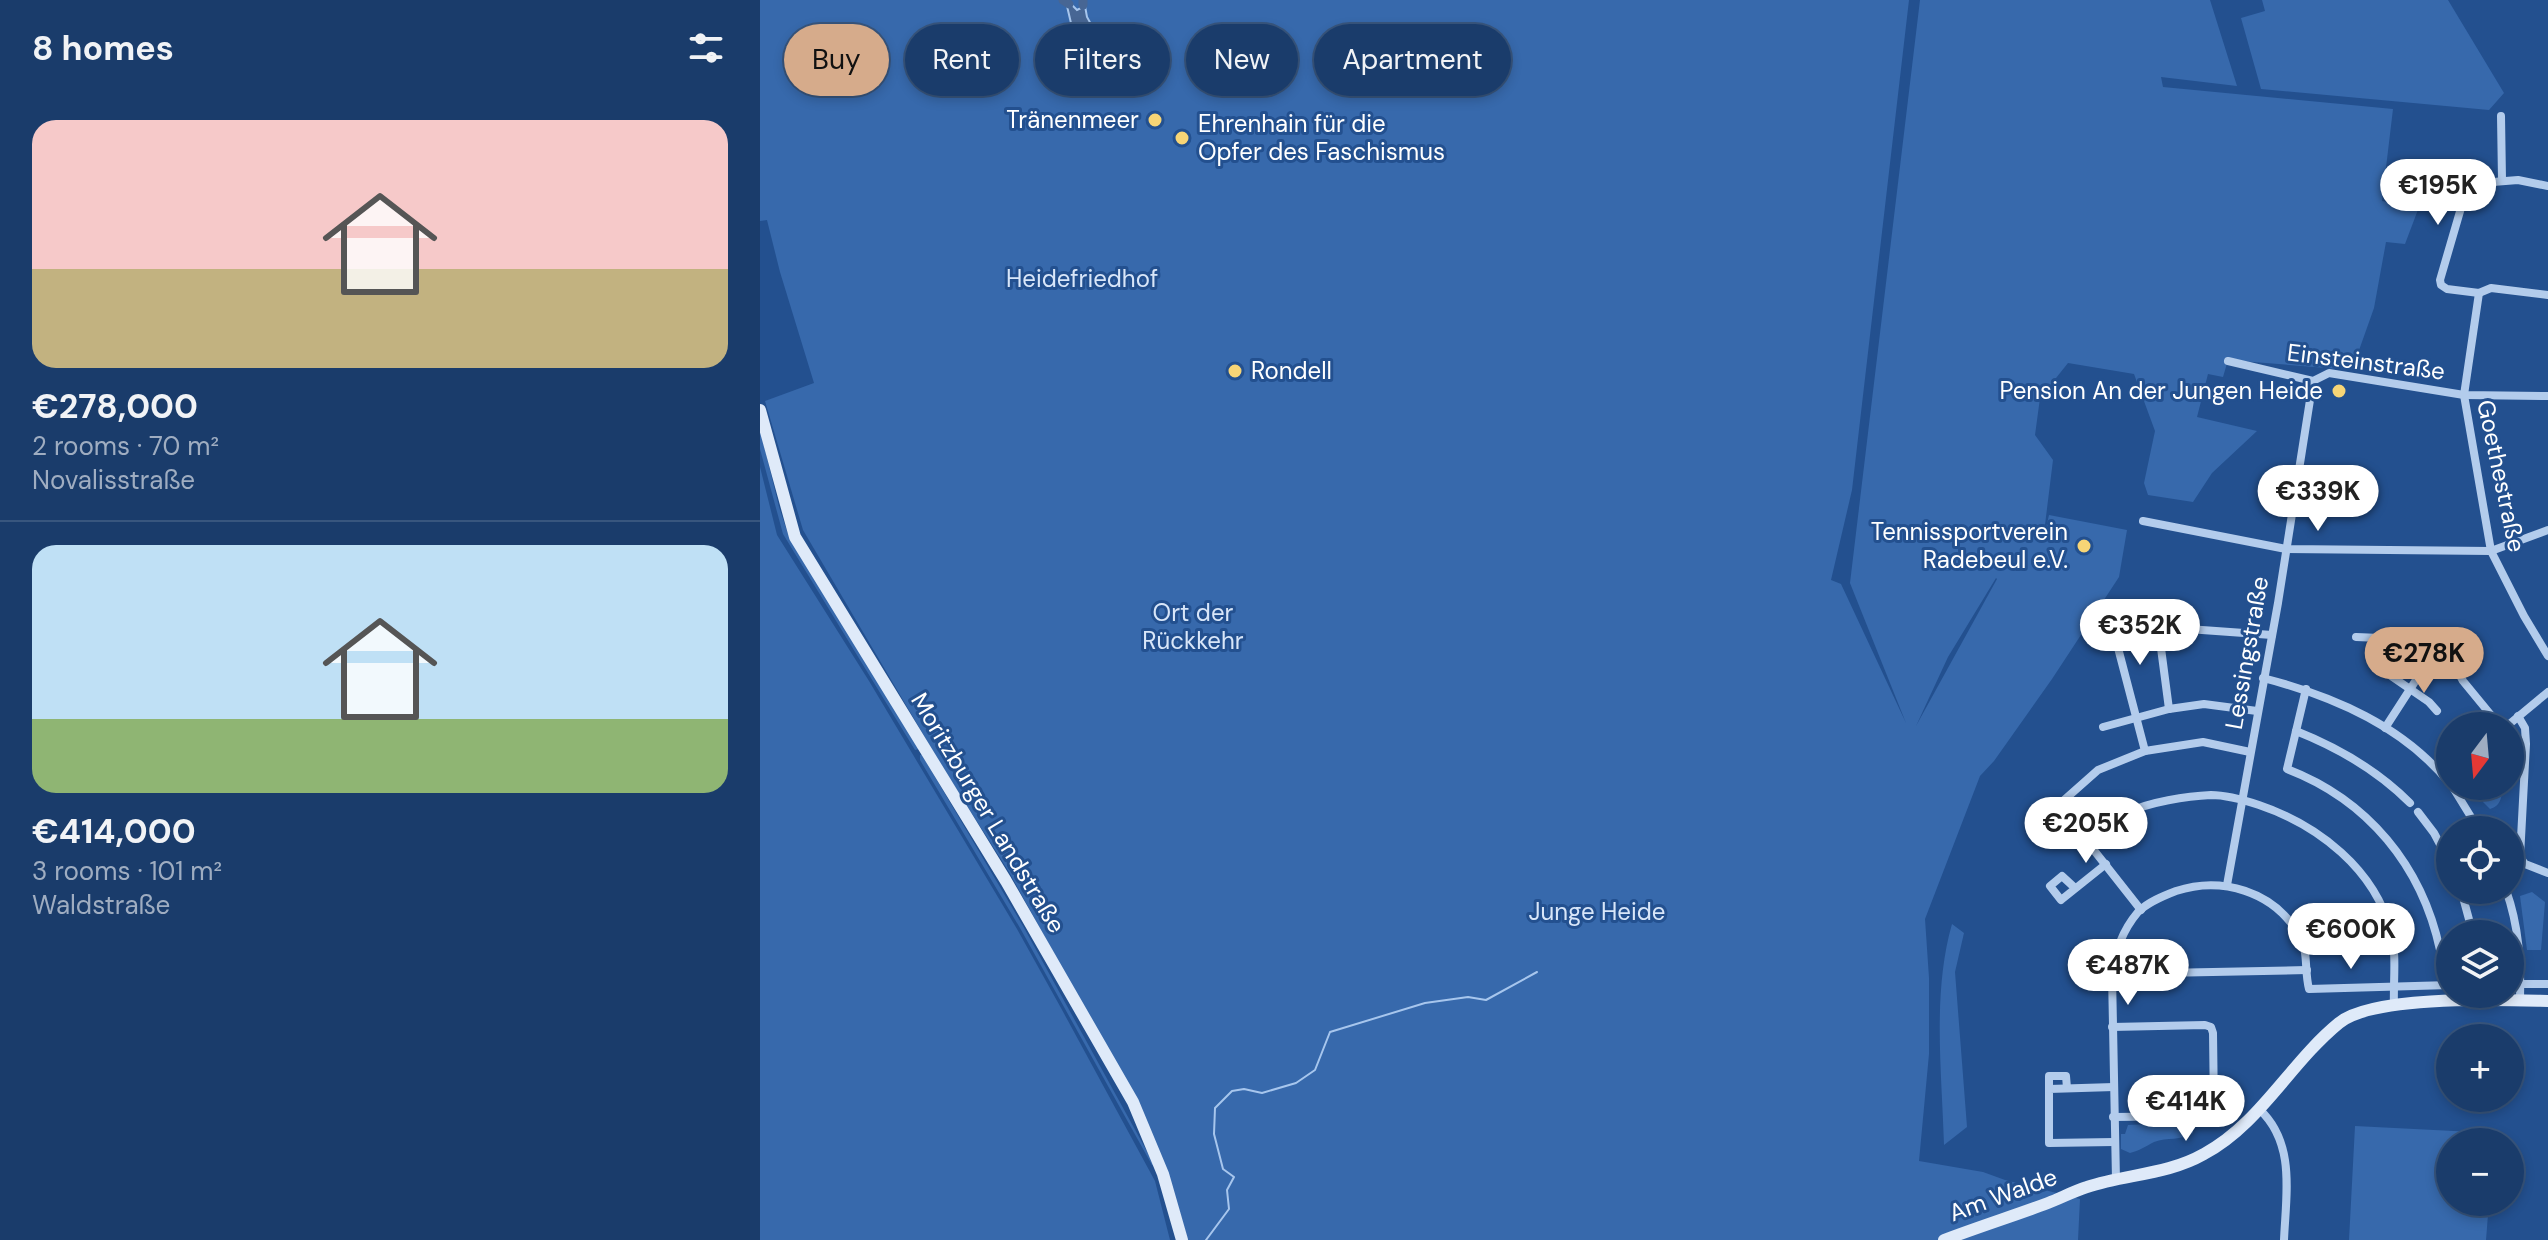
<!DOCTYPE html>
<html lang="en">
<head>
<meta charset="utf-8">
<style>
	:root { --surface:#1a3c6b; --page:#274773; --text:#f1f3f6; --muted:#9fadc1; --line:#38567e; --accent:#d6ab8b }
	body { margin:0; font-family:"DM Sans",sans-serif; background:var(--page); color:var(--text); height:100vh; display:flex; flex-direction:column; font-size:30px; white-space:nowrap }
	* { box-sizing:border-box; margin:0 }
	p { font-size:26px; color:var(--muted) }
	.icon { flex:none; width:44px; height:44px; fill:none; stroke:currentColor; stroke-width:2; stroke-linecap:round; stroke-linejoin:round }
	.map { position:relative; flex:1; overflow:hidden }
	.drawer { display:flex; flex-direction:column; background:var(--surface); width:760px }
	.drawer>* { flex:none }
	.banner { position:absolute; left:24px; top:24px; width:760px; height:72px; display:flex; gap:16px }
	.needle { width:52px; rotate:196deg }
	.controls { position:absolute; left:1676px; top:712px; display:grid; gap:16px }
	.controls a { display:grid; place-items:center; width:88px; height:88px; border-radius:50%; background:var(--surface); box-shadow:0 4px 12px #0003,0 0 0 2px var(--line); font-size:40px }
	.price { position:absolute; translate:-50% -68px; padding:0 18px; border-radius:28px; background:#fff; color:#222; font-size:26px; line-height:52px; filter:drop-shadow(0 2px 4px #0008) }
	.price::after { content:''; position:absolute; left:50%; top:48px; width:24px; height:18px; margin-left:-12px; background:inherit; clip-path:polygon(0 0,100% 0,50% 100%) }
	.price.selected { background:var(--accent); color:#111 }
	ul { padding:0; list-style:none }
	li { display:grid; align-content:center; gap:16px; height:424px; padding:0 32px }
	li+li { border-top:2px solid var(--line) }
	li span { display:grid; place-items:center; height:248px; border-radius:24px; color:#555 }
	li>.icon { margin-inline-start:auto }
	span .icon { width:144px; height:144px; fill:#fffc; stroke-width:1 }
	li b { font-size:34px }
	h2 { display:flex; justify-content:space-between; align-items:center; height:96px; padding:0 32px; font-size:34px }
	.pill { padding:0 28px; border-radius:36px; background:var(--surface); box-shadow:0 4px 12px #0003,0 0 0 2px var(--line); font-size:28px; line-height:72px }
	.pill.selected { background:var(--accent); color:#111 }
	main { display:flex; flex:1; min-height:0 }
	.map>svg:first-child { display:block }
	.green { fill:#3769ac; fill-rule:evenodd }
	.water { fill:#476694; stroke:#a7c6ed; stroke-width:2 }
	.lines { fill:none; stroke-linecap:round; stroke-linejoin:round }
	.stream { stroke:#a7c6ed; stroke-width:2 }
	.canal { stroke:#476694; stroke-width:9 }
	.street { stroke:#b3ccec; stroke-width:8 }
	.secondary { stroke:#dfeaf9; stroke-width:12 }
	.poi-dot { fill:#f7d576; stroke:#23508f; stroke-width:3 }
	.labels { text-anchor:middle; stroke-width:6; stroke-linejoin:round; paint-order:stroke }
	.poi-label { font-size:24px; fill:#fff; stroke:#23508f; text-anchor:end }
	.park-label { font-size:24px; fill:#d8e6f9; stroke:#23508f }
	.street-label { font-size:24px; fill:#fff; stroke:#23508f }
</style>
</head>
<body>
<main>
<section class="drawer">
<h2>8 homes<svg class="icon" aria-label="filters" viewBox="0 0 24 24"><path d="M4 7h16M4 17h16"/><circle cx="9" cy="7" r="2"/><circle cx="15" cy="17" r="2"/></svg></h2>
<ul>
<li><span style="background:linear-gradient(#f6c9c9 60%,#c2b280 0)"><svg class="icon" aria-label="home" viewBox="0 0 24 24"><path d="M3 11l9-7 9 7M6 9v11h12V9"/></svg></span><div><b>€278,000</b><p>2 rooms · 70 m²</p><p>Novalisstraße</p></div></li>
<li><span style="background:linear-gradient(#bfe0f5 70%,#8fb573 0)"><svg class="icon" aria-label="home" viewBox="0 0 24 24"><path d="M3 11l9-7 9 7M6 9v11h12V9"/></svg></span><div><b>€414,000</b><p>3 rooms · 101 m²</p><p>Waldstraße</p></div></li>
</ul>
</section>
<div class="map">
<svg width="1788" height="1240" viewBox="0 0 1788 1240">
	<rect width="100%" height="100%" fill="#23508f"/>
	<!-- green -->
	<g class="green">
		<path d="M0,0H1149L1092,490L1071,580L1081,584L1146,723L1090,583L1160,0H1450L1477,86L1401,77L1403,87L1633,109L1622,201L1659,207L1645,244L1626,242L1614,308L1592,370L1468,360L1463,377L1448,374L1437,417L1497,431L1452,473L1433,502L1388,495L1384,483L1395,431L1374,374L1308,363L1280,398L1275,435L1293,460L1283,541L1289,515L1367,530L1359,577L1292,679L1234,761L1220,776L1165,919L1169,978V1054L1159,1161L1223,1172L1245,1180L1320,1199L1318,1240H428L407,1171L344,1044L249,872L183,768L43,530L5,401L54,383L20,272L7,220L0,221ZM1236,578L1237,579L1156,726L1188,657Z"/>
		<path d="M1502,0H1688L1744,93L1729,110L1501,89L1481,18L1505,11Z"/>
		<path d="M0,429L19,507L28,534L159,749L155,750L23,534L0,449Z"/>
		<path d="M0,467L17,535L109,681L257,929L301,1008L395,1181L410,1240H0Z"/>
		<path d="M160,755H162L263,926L395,1166L392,1165L260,928L160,760Z"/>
		<path d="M1723,786H1741C1743,795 1741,806 1730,809L1723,802Z"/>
		<path d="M1772,892L1785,902L1781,950H1767L1760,896Z"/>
		<path d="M1192,924L1204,933L1195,972L1207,1127L1184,1145C1182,1073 1172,994 1192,924Z"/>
		<path d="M1433,1122V1133C1421,1141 1407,1137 1394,1142C1386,1146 1379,1151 1370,1153L1361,1149V1134H1365L1368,1125Z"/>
		<path d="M1595,1126L1733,1133V1142H1690V1202H1729L1726,1240H1589Z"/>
	</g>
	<!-- water -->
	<path class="water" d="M311,4L317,10L325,6L327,17L337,35C336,44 332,47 323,48L314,36L307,6Z"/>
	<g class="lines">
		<!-- stream -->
		<path class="stream" d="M446,1240L469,1209L467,1190L474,1177L463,1169L454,1134L455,1108L472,1091L484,1089L502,1093L536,1083L555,1070L570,1032L665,1003L708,997L726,1000L777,972"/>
		<!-- canal -->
		<g class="canal">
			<path d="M303,0L309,4"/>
			<path d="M323,5V0"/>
		</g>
		<!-- street -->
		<g class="street">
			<path d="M1741,116L1742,180"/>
			<path d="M1788,186L1758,180L1708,184L1680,280L1681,285L1687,289L1719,293L1731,288L1788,295"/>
			<path d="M1719,293L1704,395L1731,551L1764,616L1788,656"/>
			<path d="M1468,361L1553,381L1569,373L1704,395L1788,396"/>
			<path d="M1383,521L1526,549L1731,551L1788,530"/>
			<path d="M1352,625L1385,751"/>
			<path d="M1596,637L1669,640L1688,653L1703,681L1740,726"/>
			<path d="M1615,665L1669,702L1677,711"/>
			<path d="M1503,678C1573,696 1644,726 1690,784"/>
			<path d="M1546,689L1527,769C1608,800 1662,866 1680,950L1690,951"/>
			<path d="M1409,709L1399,633L1428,629L1512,635"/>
			<path d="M1758,716L1765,728L1766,744L1760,857L1765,864L1788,873"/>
			<path d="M1747,726L1788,692"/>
			<path d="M1343,727L1409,709L1444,704L1497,711"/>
			<path d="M1625,728L1678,646"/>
			<path d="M1536,731C1579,748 1617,770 1650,803"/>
			<path d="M1692,786L1719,830"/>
			<path d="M1658,812L1674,833L1690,863"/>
			<path d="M1326,840C1340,831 1353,820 1367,813C1388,802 1428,796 1451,795C1467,795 1484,800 1499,805C1558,825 1615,869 1631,932C1637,955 1633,983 1634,1006"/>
			<path d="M1467,885L1518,603L1553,381"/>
			<path d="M1315,888L1302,876L1290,886L1301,900L1346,864"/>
			<path d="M1701,890L1713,934"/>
			<path d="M1746,890C1759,926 1761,962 1760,1001"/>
			<path d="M1381,910L1303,811V801L1338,770L1385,751L1443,742L1490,752"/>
			<path d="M1352,974L1547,970"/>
			<path d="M1750,984H1788"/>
			<path d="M1352,1027L1445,1025L1451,1027L1453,1033L1454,1110L1446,1116L1353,1117"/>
			<path d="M1354,1087L1289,1089V1143L1354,1142"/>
			<path d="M1289,1089V1076H1306L1307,1088"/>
			<path d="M1499,1109C1536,1143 1526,1194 1524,1240"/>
			<path d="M1356,1180L1352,974C1356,950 1362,931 1378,912C1388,902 1403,896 1416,891C1461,876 1514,891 1539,935C1549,952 1544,970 1549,989L1690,985"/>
		</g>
		<!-- secondary -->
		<g class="secondary">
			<path d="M0,410L35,537L246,881L373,1102L403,1174L422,1240"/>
			<path d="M1184,1240C1218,1227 1253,1216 1288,1203C1301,1198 1314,1191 1327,1187C1366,1174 1407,1175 1444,1154C1500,1124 1530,1063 1579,1023C1613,995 1741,1000 1788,1001"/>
		</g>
	</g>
	<!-- markers -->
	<g class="poi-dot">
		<circle cx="395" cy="120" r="8"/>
		<circle cx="422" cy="138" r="8"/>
		<circle cx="475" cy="371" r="8"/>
		<circle cx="1579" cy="391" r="8"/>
		<circle cx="1324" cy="546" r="8"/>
	</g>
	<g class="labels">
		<!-- poi labels -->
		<g class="poi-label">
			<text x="379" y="128">Tränenmeer</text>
			<text x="438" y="132" text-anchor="start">Ehrenhain für die<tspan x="438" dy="28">Opfer des Faschismus</tspan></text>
			<text x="491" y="379" text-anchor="start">Rondell</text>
			<text x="1563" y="399">Pension An der Jungen Heide</text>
			<text x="1308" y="540">Tennissportverein<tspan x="1308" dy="28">Radebeul e.V.</tspan></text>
		</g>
		<!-- park labels -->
		<g class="park-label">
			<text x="322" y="287">Heidefriedhof</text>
			<text x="433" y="621">Ort der<tspan x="433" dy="28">Rückkehr</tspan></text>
			<text x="837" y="920">Junge Heide</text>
		</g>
		<!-- street labels -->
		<g class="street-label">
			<text transform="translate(1606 362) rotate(7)" y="8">Einsteinstraße</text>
			<text transform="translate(1741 476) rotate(78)" y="8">Goethestraße</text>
			<text transform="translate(1487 653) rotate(-80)" y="8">Lessingstraße</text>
			<text transform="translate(228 813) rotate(59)" y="8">Moritzburger Landstraße</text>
			<text transform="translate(1243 1195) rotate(-20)" y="8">Am Walde</text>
		</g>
	</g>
</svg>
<div class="controls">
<a><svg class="needle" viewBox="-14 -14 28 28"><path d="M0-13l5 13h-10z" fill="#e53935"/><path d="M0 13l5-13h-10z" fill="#9fadc1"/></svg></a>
<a><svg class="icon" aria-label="locate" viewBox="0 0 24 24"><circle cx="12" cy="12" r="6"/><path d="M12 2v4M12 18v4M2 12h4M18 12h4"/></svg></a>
<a><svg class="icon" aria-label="layers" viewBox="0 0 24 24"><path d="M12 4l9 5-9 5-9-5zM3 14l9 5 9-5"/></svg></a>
<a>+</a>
<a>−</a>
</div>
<b class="price" style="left:1678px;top:227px">€195K</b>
<b class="price" style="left:1558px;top:533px">€339K</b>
<b class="price" style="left:1380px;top:667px">€352K</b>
<b class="price selected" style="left:1664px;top:695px">€278K</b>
<b class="price" style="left:1326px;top:865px">€205K</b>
<b class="price" style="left:1591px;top:971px">€600K</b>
<b class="price" style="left:1368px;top:1007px">€487K</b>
<b class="price" style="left:1426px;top:1143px">€414K</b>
<div class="banner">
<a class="pill selected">Buy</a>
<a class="pill">Rent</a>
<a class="pill">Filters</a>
<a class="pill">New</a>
<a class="pill">Apartment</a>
</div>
</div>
</main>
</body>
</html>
